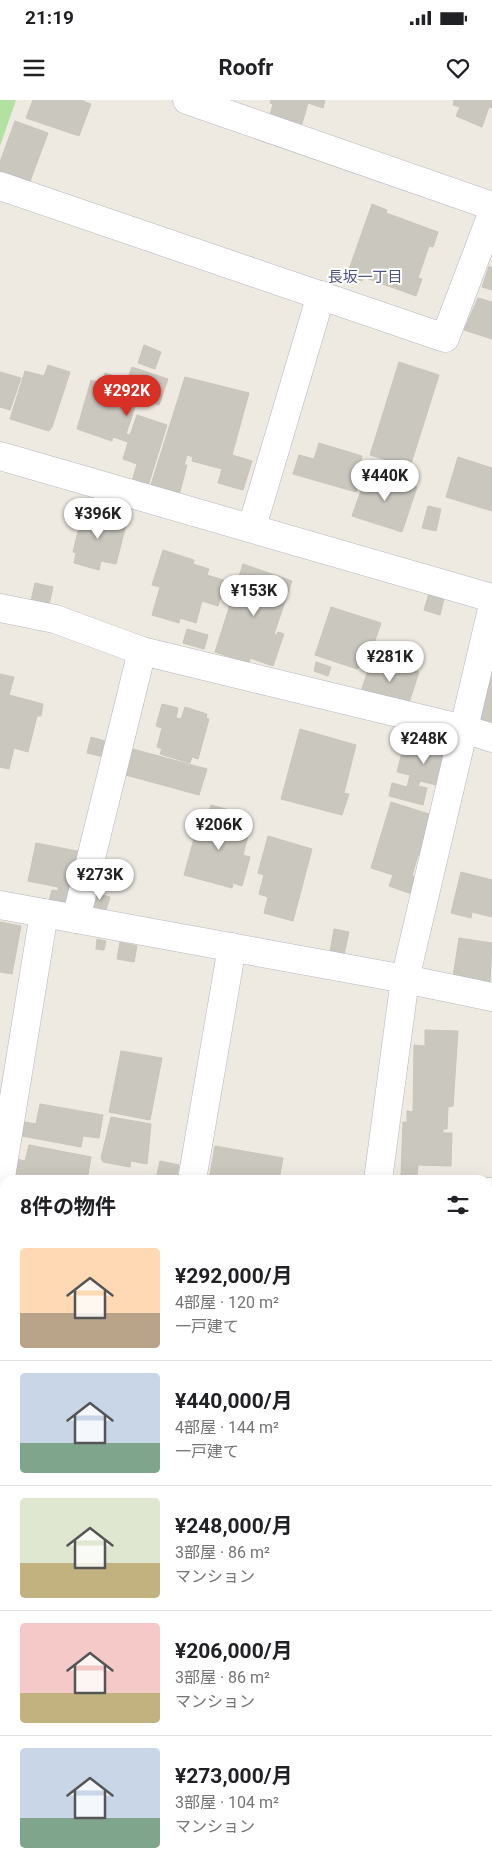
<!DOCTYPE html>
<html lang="ja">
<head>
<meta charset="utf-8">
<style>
	:root { --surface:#fff; --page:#f2f2f2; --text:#202124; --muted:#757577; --line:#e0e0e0; --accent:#d93025 }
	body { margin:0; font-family:Roboto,"Noto Sans JP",sans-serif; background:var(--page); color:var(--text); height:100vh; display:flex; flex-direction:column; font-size:19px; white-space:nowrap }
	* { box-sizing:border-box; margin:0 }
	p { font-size:16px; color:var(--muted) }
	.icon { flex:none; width:28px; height:28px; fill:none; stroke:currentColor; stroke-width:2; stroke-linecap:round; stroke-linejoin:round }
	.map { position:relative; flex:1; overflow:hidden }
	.drawer { position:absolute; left:0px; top:1075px; width:492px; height:696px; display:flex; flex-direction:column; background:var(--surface); border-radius:15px 15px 0 0; box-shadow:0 5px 20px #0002 }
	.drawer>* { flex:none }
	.price { position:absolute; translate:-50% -42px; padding:0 11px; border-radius:18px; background:#fff; color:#222; font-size:16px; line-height:32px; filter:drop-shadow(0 1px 2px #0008) }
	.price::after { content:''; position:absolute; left:50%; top:30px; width:15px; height:11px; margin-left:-8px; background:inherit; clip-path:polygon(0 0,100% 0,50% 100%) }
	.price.on { background:var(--accent); color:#fff }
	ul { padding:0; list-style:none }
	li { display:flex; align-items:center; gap:15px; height:125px; padding:0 20px }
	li+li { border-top:1px solid var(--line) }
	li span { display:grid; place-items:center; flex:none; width:140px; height:100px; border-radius:5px; color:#555 }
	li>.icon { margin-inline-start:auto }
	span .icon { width:60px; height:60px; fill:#fffc; stroke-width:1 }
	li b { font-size:21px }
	h2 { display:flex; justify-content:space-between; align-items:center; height:60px; padding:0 20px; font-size:21px }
	.status { display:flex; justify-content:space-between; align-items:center; height:35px; padding:0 25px; background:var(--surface); direction:ltr }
	.status svg { height:14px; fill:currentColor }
	header { display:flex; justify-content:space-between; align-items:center; height:65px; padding:0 20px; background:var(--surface); font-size:22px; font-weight:700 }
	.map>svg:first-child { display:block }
	.green { fill:#b2e1a1 }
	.building { fill:#cac7bf; stroke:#cac5ba }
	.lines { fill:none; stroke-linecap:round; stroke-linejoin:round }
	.street-casing { stroke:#b4b6c0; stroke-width:29 }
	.secondary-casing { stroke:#b4b6c0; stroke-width:29 }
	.primary-casing { stroke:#c8c8c8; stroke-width:29 }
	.street { stroke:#fff; stroke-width:28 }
	.secondary { stroke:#fff; stroke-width:28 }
	.primary { stroke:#ebd569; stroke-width:28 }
	.labels { text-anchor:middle; stroke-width:4; stroke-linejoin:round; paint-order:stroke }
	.neighbourhood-label { font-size:15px; fill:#4f547d; stroke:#fff }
</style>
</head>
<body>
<div class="status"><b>21:19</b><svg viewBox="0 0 49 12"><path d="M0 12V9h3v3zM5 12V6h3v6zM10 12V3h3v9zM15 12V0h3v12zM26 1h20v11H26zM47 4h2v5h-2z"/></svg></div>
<header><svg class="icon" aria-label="menu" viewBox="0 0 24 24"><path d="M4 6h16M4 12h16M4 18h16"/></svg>Roofr<svg class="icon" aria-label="heart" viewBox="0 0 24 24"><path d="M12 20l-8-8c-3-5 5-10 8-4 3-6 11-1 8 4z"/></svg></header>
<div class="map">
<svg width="492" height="1771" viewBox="0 0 492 1771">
	<rect width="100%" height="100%" fill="#eee9e1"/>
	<!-- green -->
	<path class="green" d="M0,0H16L0,46Z"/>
	<!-- building -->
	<g class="building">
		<path d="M33,0H80L91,4L79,36L26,18Z"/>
		<path d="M271,0H325L323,8L308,3L302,24L270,15L273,4L270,3Z"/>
		<path d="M454,0H492V8L489,7L482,27L456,16L460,7L453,5Z"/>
		<path d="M15,21L48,33L29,84L0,73V62Z"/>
		<path d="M372,104L387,110L386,113L438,132L433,147L429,146L418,178L422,179L416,196L363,177L362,181L347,175Z"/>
		<path d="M489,166L492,168V190L482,187Z"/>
		<path d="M478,198L492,202V239L464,230Z"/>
		<path d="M144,245L161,252L155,269L138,263Z"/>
		<path d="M399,262L439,275L410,367L370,355Z"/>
		<path d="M48,265L70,272L52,327L49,331L10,319L25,271L44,276Z"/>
		<path d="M132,267L168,279L159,305L138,298L126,334L130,335L137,315L167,325L148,386L132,381L137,364L123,359L128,342L113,337L112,341L77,329L91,280L101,283L105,273L127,280Z"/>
		<path d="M0,272L21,278L10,310L0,307Z"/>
		<path d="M185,277L249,293L232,355L252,361L243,390L218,383L222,369L192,361L193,357L187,355L184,365H187L178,399L149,391Z"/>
		<path d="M319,343L362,356L360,364L364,366L356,392L293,374L299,355L314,359Z"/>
		<path d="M458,357L492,368V411L446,397Z"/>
		<path d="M368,371L417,387L402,432L352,416Z"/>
		<path d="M428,406L441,409L436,431L422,428Z"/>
		<path d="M83,411L127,421L116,464L101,461L99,470L74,463L76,453L73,452Z"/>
		<path d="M163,450L194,460L193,464L209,469L207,475L226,481L218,506L202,501L196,523L180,518L179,523L152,515L160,487L152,485Z"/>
		<path d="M243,464L292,481L274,534L276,535L278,532L284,534L273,566L250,558L249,563L215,552Z"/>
		<path d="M35,483L53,487L49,505L31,501Z"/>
		<path d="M430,490L445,495L440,515L424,510Z"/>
		<path d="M331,507L381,523L366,567L362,565L357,569L315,555Z"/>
		<path d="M187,529L208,535L204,549L183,543Z"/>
		<path d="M373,556L419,572L407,609L360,594Z"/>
		<path d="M492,558V628L468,621Z"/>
		<path d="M316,562L331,567L328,576L314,571Z"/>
		<path d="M0,574L14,577L9,595L43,604L41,616H37L28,652L14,648L9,669L0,667Z"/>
		<path d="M162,604L178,608L176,618L181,619L185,607L207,614L206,618L209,619L198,659L192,657L190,663L160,654L162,649L157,647L162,628L156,626Z"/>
		<path d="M300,629L356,645L344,693L349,694L342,715L281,699Z"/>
		<path d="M408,629L457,642L449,688L420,681L418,686L427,688L423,705L389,696L392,683L407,687L410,675L397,672Z"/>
		<path d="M91,637L108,642L104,657L87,653Z"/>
		<path d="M129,648L207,669L199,695L122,674Z"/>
		<path d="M391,702L432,715L422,757L418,755L412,776L417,777L412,794L389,786L393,775L371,768Z"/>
		<path d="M211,705L229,710L227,721L250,728L243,755L250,757L242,786L233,783L232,788L184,775L197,728L204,730Z"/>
		<path d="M268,736L312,749L293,821L264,813L268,797L259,794L264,775L258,773Z"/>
		<path d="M36,743L82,752L70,804L49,801L52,790L58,791V787L28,781Z"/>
		<path d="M461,772L492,780V817L472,812L471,818L451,813Z"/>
		<path d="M93,793L110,797L106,810L90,806Z"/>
		<path d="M0,822L21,826L12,874L0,872Z"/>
		<path d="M334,829L349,832L344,855L330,852Z"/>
		<path d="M459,838L492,843L490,884L453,877Z"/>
		<path d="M97,839L106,841L104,850L96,849Z"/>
		<path d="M120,842L137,846L134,862L117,859Z"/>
		<path d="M425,930L458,931L453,1006L448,1007L447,1029H443V1033H452L451,1066L418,1065L417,1076L401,1075L403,1022H407V1011L413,1012L414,945L425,946Z"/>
		<path d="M121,951L162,958L150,1020L109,1012Z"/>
		<path d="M40,1004L103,1015L99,1038L83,1036L81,1047L22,1036L24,1022L36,1024Z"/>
		<path d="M111,1017L151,1024L147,1064L131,1061L130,1067L103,1062L101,1058Z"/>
		<path d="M29,1045L91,1057L87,1080H13L17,1059L25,1061Z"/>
		<path d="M215,1046L283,1058L279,1080H209Z"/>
		<path d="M160,1061L179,1065L176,1080L156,1079Z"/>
		<path d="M0,1180H5L3,1240H0Z"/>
		<path d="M488,1198H490L492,1203V1241L491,1249H488Z"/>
		<path d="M5,1447V1525L0,1514V1463L5,1461L0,1450Z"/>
		<path d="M492,1725V1764H488V1726Z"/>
		<path d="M392,1766H433L434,1771H393Z"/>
		<path d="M435,1766H476L447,1771H436Z"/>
	</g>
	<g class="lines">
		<defs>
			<g id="street">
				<path d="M187,0L492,106"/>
				<path d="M0,86L445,238L492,114"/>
				<path d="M0,356L492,498"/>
				<path d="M252,427L321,195"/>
				<path d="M0,508L55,519L142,551L464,629L492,638"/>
				<path d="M0,805L405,879L492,897"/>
				<path d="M76,819L142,551"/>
				<path d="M192,1080L232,847"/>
				<path d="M378,1080L405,879L492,509"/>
				<path d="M0,1083L44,813"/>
				<path d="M488,1092H492"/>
				<path d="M0,1121L5,1122"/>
				<path d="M0,1717L5,1712"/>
				<path d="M168,1771L169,1766"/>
			</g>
			<path id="secondary" d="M332,1766L335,1771"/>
			<g id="primary">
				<path d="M488,1297H492"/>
				<path d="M0,1336L5,1335"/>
				<path d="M488,1336L492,1335"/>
				<path d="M0,1373H5"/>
			</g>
		</defs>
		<!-- street casing -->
		<use href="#street" class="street-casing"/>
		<!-- secondary casing -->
		<use href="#secondary" class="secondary-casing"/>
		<!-- primary casing -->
		<use href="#primary" class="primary-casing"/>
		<!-- street -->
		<use href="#street" class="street"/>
		<!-- secondary -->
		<use href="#secondary" class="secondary"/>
		<!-- primary -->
		<use href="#primary" class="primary"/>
	</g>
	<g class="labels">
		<!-- neighbourhood labels -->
		<g class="neighbourhood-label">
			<text x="365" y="182">長坂一丁目</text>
		</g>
	</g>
</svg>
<b class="price on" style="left:127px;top:317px">¥292K</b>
<b class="price" style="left:385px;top:402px">¥440K</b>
<b class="price" style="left:98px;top:440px">¥396K</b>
<b class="price" style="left:254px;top:517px">¥153K</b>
<b class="price" style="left:390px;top:583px">¥281K</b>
<b class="price" style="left:424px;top:665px">¥248K</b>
<b class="price" style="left:219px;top:751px">¥206K</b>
<b class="price" style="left:100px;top:801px">¥273K</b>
<section class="drawer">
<h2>8件の物件<svg class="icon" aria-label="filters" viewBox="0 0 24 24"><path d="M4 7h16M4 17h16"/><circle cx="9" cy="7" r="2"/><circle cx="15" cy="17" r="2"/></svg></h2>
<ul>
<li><span style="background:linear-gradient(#ffd9b3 65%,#b9a48a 0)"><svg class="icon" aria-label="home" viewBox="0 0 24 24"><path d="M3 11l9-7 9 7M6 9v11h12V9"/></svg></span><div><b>¥292,000/月</b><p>4部屋 · 120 m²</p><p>一戸建て</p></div></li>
<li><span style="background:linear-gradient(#c9d6e8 70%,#7fa58c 0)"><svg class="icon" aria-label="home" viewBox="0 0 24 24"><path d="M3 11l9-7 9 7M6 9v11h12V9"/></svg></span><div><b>¥440,000/月</b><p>4部屋 · 144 m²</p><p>一戸建て</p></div></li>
<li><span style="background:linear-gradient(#dfe7d0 65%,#c2b280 0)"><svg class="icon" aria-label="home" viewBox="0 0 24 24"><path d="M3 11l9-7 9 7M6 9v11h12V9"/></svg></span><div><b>¥248,000/月</b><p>3部屋 · 86 m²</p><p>マンション</p></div></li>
<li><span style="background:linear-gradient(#f6c9c9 70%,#c2b280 0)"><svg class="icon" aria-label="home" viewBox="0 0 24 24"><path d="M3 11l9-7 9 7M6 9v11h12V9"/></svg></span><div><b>¥206,000/月</b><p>3部屋 · 86 m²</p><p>マンション</p></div></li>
<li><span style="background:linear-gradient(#c9d6e8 70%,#7fa58c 0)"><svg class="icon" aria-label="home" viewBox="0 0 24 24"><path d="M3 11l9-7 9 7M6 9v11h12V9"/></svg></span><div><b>¥273,000/月</b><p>3部屋 · 104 m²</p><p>マンション</p></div></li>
</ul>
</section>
</div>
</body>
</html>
